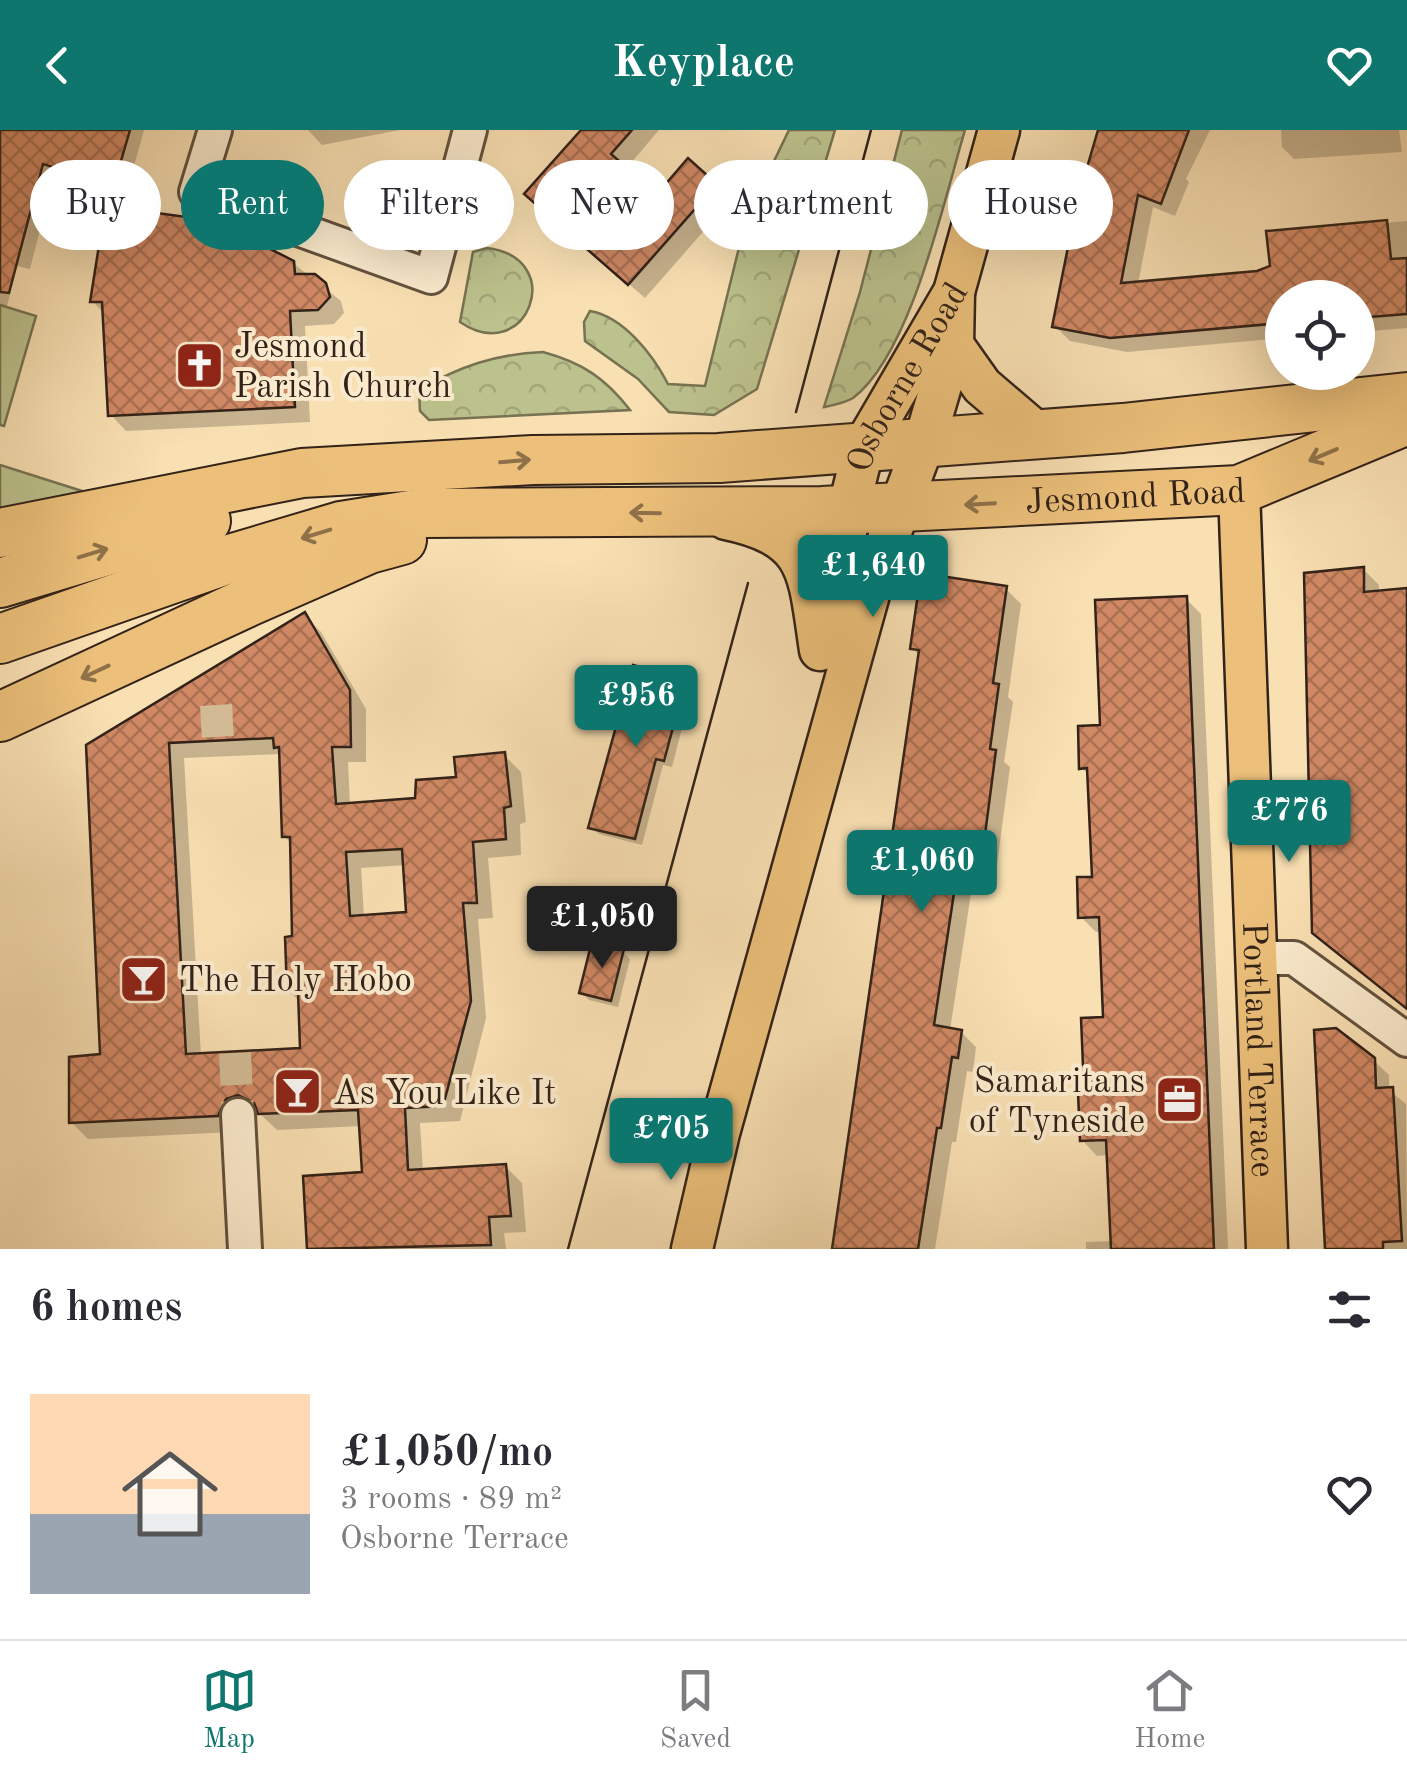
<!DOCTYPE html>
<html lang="en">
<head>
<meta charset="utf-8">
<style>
	:root { --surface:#fff; --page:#f2f2f3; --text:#2b2b33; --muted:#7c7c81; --line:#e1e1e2; --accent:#0f766e }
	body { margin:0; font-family:"Old Standard TT",serif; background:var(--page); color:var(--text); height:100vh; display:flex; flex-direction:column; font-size:38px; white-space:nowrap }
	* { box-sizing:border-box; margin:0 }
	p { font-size:32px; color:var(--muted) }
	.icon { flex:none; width:55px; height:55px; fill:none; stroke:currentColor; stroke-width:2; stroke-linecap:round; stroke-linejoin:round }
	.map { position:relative; height:1119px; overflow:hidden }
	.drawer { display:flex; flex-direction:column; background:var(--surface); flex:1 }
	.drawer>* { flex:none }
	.guide { position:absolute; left:30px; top:30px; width:1348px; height:90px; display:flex; gap:20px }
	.controls { position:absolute; left:1265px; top:150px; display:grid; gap:20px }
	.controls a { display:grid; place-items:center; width:110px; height:110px; border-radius:50%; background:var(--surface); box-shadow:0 10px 40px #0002; font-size:50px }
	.price { position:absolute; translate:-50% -85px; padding:0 22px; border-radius:10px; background:var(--accent); color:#fff; font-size:32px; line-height:65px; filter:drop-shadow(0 2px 5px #0008) }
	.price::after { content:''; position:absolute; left:50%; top:60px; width:30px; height:22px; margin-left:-15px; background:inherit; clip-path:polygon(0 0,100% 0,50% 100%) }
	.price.active { background:#222; color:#fff }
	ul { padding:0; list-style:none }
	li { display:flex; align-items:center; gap:30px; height:250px; padding:0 30px }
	li span { display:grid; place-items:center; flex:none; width:280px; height:200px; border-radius:0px; color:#555 }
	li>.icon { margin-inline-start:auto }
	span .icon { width:120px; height:120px; fill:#fffc; stroke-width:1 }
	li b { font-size:42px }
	h2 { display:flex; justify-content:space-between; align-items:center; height:120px; padding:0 30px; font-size:42px }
	.pill { padding:0 35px; border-radius:45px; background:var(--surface); box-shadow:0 10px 40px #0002; font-size:35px; line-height:90px }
	.pill.active { background:var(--accent); color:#fff }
	header { display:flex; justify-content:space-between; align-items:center; height:130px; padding:0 30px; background:var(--accent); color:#fff; font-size:45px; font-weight:600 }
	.tab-bar { display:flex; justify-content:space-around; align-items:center; height:140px; border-top:2px solid var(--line); background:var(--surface); font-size:28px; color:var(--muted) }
	.tab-bar a { display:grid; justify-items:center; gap:5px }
	.tab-bar .active { color:var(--accent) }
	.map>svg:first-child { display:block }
	.grass { fill:#bcc28d; stroke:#777252; stroke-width:2.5 }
	.forest { fill:url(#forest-crowns); stroke:#777252; stroke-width:2.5 }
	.shadow { fill:#0003; fill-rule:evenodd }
	.building { fill:url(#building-cross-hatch); stroke:#322218; stroke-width:2.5; fill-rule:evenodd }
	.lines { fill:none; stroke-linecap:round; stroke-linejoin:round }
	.minor-tunnel { stroke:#d1ba94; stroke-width:32; stroke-dasharray:32 16; stroke-linecap:butt }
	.minor-casing { stroke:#64523f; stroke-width:38 }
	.major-casing { stroke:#322218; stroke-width:45 }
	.highway-casing { stroke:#322218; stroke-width:52 }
	.minor { stroke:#fbebce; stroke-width:32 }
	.major { stroke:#ecc07a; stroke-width:40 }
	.highway { stroke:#ecc07a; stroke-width:48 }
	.tram { stroke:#322218; stroke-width:2.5 }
	.oneway { stroke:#8f7149 }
	.labels { text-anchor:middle; stroke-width:8; stroke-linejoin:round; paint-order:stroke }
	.poi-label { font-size:35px; fill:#322218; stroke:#fbebce; text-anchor:start }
	.street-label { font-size:35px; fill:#322218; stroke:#fbebce }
</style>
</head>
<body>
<header><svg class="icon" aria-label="back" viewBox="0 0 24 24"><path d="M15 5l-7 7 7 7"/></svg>Keyplace<svg class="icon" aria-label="heart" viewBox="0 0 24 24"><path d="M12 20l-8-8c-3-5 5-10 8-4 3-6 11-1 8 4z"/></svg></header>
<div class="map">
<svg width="1407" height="1119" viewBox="0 0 1407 1119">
	<defs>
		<pattern id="forest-crowns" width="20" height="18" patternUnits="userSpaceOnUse" patternTransform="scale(2.5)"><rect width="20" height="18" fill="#bcc28d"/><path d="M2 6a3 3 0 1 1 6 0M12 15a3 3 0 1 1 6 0" fill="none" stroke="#a2a679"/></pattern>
		<pattern id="building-cross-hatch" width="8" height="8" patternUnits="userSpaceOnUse" patternTransform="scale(2.5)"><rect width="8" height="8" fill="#d18965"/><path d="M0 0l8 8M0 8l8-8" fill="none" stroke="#aa7052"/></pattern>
	</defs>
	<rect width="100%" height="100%" fill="#f9e0b3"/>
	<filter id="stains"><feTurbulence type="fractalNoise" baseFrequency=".002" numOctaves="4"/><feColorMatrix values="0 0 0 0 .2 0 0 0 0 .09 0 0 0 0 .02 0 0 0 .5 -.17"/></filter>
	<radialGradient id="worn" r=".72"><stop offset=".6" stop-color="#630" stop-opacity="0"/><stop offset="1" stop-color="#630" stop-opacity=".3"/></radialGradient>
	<!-- grass -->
	<g class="grass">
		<path d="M0,175L36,186L4,296L0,295Z"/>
		<path d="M0,335L101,367L0,380Z"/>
	</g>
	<!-- forest -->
	<g class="forest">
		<path d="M789,0H835L757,259L714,285L669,282L638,249L585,211L584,192L590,181C624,187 653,225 668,254L705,256L746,89Z"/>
		<path d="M902,0H965C944,70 911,224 853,268C845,273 834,275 824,277L860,162Z"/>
		<path d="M487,118C569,128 527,238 460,192L473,122Z"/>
		<path d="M543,222C583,233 605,248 630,280L429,290L420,281L419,260C460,236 496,224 543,222Z"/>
	</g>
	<!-- shadow -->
	<g class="shadow">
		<path d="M0,0H144L126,65L54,44L30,139L17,136L7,176L0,174Z"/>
		<path d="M308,0H400L322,15Z"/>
		<path d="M584,0H659L625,40L657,67L715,55L730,71L645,168L543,79Z"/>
		<path d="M1101,0H1210L1186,49L1189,52L1175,86L1153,77L1138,154L1258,143L1272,138L1269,104L1407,91V198L1358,202V168H1282V208L1127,222L1070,211L1055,196Z"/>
		<path d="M1281,0H1399L1402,22L1294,29L1282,17Z"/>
		<path d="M133,72L145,84L293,133L341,171L344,183L334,194L305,196L310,292L126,301L111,285L105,184L92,171Z"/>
		<path d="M1364,440L1379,455V463L1407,461V879L1315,802Z"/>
		<path d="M1006,459L1021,474L1008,567L1013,572L1004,632L1010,637L997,734L976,731L950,900L961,902L976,917L973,942L967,941L956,1012H952L935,1119H834L921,527L912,518Z"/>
		<path d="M1186,469L1201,484L1228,1119H1086V1112L1113,1111L1109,1025L1097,1026L1082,1010L1086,964L1106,889L1102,802H1096L1081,787L1094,749L1090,646L1082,638Z"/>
		<path d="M304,485L321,502L366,579V632H348L350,676L417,670L504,625L521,642L526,692L520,694L521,725L488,728L493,788L478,789L486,888L460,991L420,993L423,1041L505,1036L522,1053L526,1102L504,1103L506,1119H310L306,1049L364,1045L361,996L277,1000L256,980L243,985L234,1002L88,1009L71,992L103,927L88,616ZM281,624L284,706L292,714L295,809L289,861L301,873L303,921L201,926L184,628ZM406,735L409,784L364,787L361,738Z"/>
		<path d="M684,551L692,559L672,637L663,635L642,715L599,704L591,697Z"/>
		<path d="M623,822L630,829L618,877L589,870L582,863Z"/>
		<path d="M1373,930L1389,945V960L1406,974L1407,1119H1328Z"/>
	</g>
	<!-- building -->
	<g class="building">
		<path d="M0,0H130L114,55L43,34L9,163L0,162Z"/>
		<path d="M581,0H632L611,24L657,64L688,28L717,54L628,155L524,64Z"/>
		<path d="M1098,0H1189L1161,74L1138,65L1121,153L1257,141L1270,136L1266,101L1387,90L1391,129L1407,128V184L1358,188V168H1282V193L1110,208L1052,197L1077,72Z"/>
		<path d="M107,65L134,69L135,80L215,91L294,131L295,144H315L326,153L330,167L318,180L290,181L295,277L108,286L102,172H90Z"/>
		<path d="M1364,437V462L1407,458V879L1312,803L1304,443Z"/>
		<path d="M921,443L1007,456L993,553L999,554L990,619L996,620L983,720L961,717L934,895L962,900L958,928L952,927L941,998H937L918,1119H832L919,520L910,519Z"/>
		<path d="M1187,466L1214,1119H1111L1106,1010L1080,1011L1078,962L1084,961L1081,888L1103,887L1099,787L1078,788L1077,747H1092L1087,638L1079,639L1078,596L1100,595L1095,470Z"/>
		<path d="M305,482L350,560L351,617H332L336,674L415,668L416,650L456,647L454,627L505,622L511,676L504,678L506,709L473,712L477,773H463L471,871L443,976L405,978L408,1040L506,1034L511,1086L489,1087L491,1115L307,1119L303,1046L362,1042L358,980L258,984L254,973L238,965L226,969L218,986L69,993V927L100,924L86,615ZM273,608L274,618L279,617L282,707H290L292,806L285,807L287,862H298L300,918L186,924L169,613ZM402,719L406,782L350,786L346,722Z"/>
		<path d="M633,535L686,549L664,631L656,629L635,709L588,698Z"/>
		<path d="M592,811L624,819L611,871L579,863Z"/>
		<path d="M1336,898L1375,928L1376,958L1393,957L1402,1111L1383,1112V1119H1325L1314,900Z"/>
	</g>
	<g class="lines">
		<!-- minor-tunnel -->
		<g class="minor-tunnel">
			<path d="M216,575L218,611"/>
			<path d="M235,923L238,985"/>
		</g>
		<defs>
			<g id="minor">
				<path d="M215,0L196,62L431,147L470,0"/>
				<path d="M1257,828H1294L1407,910"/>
				<path d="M238,985L245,1119"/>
			</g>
			<g id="major">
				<path d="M953,215L982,256L1037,303"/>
				<path id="s1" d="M1239,360L1267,1119"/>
				<path d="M726,389C812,407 808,442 820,520"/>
				<path id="s2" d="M836,518L848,381L864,316L954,162L999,0"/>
				<path d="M692,1119L719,1003L873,450L924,313L953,215L954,162"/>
			</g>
			<g id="highway">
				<path d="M0,403L302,343L533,330L719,328L1123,298L1407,267"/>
				<path d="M0,453L206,391"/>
				<path id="s3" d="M0,509L220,432L341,396L423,383L822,381L1239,360L1407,290"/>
				<path d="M0,587L248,472L369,419L402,410"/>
			</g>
		</defs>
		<!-- minor casing -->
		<use href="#minor" class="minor-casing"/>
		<!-- major casing -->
		<use href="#major" class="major-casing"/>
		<!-- highway casing -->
		<use href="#highway" class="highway-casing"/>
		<!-- minor -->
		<use href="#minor" class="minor"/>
		<!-- major -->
		<use href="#major" class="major"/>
		<!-- highway -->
		<use href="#highway" class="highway"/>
		<!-- tram -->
		<g class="tram">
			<path d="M796,282L871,0"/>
			<path d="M568,1119L748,453"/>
		</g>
	</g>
	<!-- one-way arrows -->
	<defs><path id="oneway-shaft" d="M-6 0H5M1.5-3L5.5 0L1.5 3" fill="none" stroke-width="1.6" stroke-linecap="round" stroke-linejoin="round" transform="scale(2.5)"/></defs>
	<g class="oneway">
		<use href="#oneway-shaft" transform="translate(1323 325) rotate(157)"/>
		<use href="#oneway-shaft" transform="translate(515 331) rotate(-5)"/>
		<use href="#oneway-shaft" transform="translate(980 374) rotate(177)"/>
		<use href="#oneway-shaft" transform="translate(645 383) rotate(-179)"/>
		<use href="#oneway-shaft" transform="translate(316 404) rotate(163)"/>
		<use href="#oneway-shaft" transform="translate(93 423) rotate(-17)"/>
		<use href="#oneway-shaft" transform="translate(95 542) rotate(155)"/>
	</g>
	<!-- icons -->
	<defs>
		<symbol id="church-square" viewBox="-11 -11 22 22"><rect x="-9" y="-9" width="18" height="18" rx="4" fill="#8f2418" stroke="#fbebce"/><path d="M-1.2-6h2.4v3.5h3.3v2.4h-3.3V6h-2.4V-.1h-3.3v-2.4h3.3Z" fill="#fff"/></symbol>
		<symbol id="bar-square" viewBox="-11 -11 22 22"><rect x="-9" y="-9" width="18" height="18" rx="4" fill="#8f2418" stroke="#fbebce"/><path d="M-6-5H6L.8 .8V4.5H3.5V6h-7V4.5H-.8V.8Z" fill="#fff"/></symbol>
		<symbol id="office-square" viewBox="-11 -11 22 22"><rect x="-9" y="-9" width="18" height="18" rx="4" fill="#8f2418" stroke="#fbebce"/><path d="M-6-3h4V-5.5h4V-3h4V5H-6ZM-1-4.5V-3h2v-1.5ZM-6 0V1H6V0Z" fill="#fff"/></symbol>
	</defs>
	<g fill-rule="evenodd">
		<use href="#church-square" x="172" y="208" width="55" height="55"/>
		<use href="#bar-square" x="116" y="822" width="55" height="55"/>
		<use href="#bar-square" x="270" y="934" width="55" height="55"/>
		<use href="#office-square" x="1152" y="942" width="55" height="55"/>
	</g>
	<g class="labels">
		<!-- poi labels -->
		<g class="poi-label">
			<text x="234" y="227">Jesmond<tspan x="234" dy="40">Parish Church</tspan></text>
			<text x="179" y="861">The Holy Hobo</text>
			<text x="1145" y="962" text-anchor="end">Samaritans<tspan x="1145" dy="40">of Tyneside</tspan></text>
			<text x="333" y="974">As You Like It</text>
		</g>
		<!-- street labels -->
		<g class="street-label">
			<text dy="12" stroke="none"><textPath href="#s2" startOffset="285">Osborne Road</textPath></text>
			<text dy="12" stroke="none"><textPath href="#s3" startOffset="1155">Jesmond Road</textPath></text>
			<text dy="12" stroke="none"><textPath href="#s1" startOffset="560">Portland Terrace</textPath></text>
		</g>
	</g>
	<rect width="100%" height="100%" filter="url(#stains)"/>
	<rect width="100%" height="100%" fill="url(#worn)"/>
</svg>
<div class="controls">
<a><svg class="icon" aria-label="locate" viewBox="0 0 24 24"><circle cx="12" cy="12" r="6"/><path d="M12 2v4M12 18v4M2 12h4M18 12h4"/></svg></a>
</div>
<b class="price" style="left:873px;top:490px">£1,640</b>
<b class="price" style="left:636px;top:620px">£956</b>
<b class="price" style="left:1289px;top:735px">£776</b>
<b class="price" style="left:922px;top:785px">£1,060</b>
<b class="price active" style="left:602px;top:841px">£1,050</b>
<b class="price" style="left:671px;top:1053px">£705</b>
<div class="guide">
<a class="pill">Buy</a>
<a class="pill active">Rent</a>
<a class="pill">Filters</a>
<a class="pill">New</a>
<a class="pill">Apartment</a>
<a class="pill">House</a>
</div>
</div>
<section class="drawer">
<h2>6 homes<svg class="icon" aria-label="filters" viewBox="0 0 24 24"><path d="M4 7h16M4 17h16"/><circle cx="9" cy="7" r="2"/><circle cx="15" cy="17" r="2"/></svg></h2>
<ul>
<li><span style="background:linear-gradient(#ffd9b3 60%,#9aa5b1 0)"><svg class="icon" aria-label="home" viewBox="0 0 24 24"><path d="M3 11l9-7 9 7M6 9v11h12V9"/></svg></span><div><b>£1,050/mo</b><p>3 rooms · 89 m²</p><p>Osborne Terrace</p></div><svg class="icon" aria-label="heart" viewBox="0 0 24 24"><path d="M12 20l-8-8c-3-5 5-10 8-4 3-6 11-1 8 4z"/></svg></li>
</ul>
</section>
<nav class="tab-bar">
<a class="active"><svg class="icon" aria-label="map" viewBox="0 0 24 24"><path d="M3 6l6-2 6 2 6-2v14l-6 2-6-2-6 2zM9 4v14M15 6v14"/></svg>Map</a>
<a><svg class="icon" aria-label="saved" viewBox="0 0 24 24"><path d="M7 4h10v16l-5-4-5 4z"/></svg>Saved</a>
<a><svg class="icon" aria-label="home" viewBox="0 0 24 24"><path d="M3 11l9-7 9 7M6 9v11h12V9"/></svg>Home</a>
</nav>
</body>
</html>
